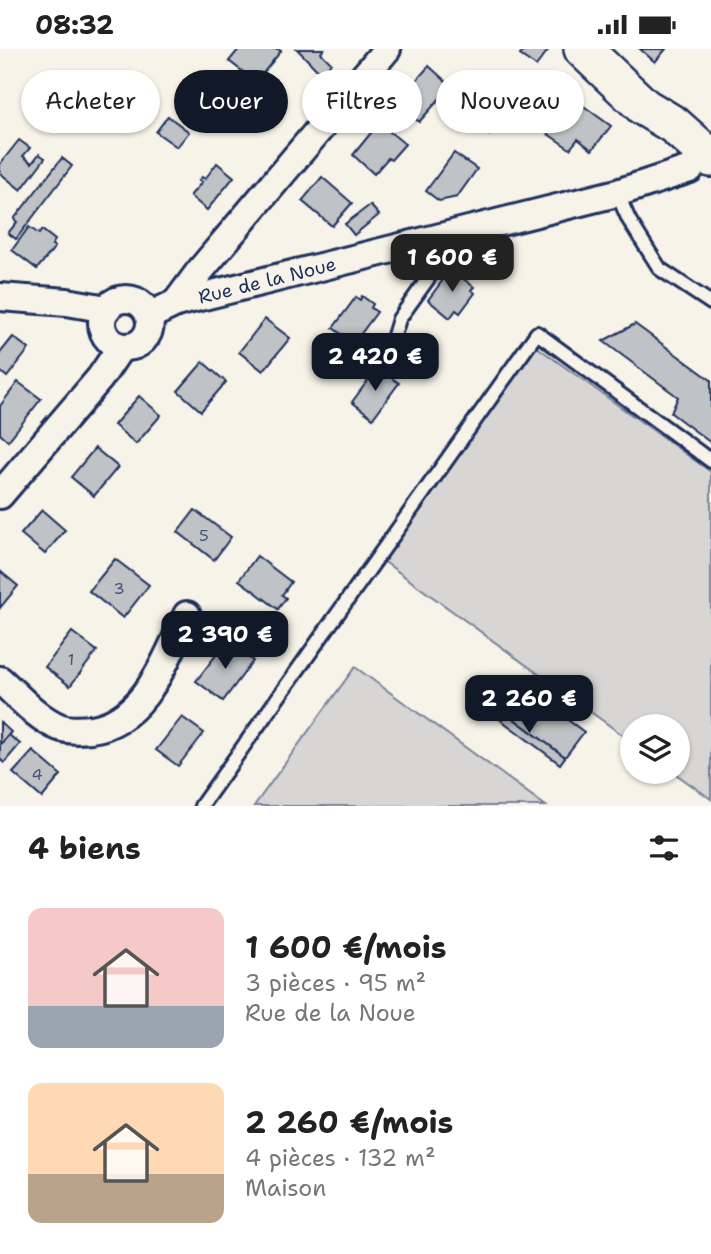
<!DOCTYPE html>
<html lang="fr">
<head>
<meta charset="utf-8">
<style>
	:root { --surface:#fff; --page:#f6f6f6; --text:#222; --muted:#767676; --accent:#111827 }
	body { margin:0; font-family:"Shantell Sans",sans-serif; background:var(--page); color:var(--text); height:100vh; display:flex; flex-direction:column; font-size:26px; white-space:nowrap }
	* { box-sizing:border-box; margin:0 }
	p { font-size:23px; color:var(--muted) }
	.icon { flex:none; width:38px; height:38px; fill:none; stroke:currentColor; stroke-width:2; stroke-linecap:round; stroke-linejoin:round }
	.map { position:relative; height:757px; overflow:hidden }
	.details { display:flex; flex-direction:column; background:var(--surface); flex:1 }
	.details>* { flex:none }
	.banner { position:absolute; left:21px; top:21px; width:670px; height:63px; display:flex; gap:14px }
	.buttons { position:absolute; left:620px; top:665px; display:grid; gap:14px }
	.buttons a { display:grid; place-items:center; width:70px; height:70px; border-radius:50%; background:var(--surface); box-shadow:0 2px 5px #0004; font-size:35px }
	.price { position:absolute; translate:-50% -60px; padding:0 16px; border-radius:14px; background:var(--accent); color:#fff; font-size:23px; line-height:46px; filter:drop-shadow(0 2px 4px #0008) }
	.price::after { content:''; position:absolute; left:50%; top:42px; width:21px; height:16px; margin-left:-10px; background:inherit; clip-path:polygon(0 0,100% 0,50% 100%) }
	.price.selected { background:#222; color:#fff }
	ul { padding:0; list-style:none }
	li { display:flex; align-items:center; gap:21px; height:175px; padding:0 28px }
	li span { display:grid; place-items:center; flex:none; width:196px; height:140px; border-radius:14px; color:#555 }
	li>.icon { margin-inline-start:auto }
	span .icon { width:84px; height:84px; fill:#fffc; stroke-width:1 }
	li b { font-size:30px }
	h2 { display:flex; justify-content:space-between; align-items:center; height:84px; padding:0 28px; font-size:30px }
	.tag { padding:0 24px; border-radius:32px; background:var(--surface); box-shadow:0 2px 5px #0004; font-size:24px; line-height:63px }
	.tag.selected { background:var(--accent); color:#fff }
	.status { display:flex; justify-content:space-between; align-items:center; height:49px; padding:0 35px; background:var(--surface); direction:ltr }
	.status svg { height:19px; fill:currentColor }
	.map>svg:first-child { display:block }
	.green { fill:#d7d6d4; stroke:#798299; stroke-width:2 }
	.building { fill:#c0c3c5; stroke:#1b2f5e; stroke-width:2 }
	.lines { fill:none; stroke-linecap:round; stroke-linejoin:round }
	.lane-casing { stroke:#1b2f5e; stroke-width:18 }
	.street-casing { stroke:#1b2f5e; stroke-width:32 }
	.secondary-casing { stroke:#1b2f5e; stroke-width:42 }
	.lane { stroke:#f7f3e8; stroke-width:12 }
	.street { stroke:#f7f3e8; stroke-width:26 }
	.secondary { stroke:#f7f3e8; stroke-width:37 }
	.labels { text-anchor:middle; stroke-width:7; stroke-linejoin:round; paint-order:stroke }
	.number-label { font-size:16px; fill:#445478 }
	.street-label { font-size:19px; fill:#1b2f5e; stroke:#f7f3e8 }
</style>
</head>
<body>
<div class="status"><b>08:32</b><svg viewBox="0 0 49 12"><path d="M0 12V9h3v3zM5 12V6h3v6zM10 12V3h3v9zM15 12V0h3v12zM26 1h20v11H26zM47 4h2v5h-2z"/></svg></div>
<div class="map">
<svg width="711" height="757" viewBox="0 0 711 757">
	<rect width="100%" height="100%" fill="#f7f3e8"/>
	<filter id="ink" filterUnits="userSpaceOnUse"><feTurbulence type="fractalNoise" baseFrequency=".0143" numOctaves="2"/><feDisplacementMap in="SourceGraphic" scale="14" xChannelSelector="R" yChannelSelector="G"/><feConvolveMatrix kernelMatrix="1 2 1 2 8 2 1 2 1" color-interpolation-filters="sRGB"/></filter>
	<g filter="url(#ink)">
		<!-- green -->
		<g class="green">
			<path d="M537,298L711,423V750L673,723H677V677H632V693L382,511Z"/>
			<path d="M355,618L546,757H254Z"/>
		</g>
		<!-- building -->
		<g class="building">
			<path d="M239,0H278L281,2L256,33L229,12Z"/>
			<path d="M297,0H324L321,4L331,14L321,25Z"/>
			<path d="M525,0H549L536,17L520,6Z"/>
			<path d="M640,0H666L655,13Z"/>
			<path d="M429,17L451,37L419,73L397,53Z"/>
			<path d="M507,50L519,74L489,86L478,62Z"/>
			<path d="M574,50L611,77L592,101L578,90L570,100L548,85Z"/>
			<path d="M168,67L189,83L177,98L156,83Z"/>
			<path d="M379,74L405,95L391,111L388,109L374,125L353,106Z"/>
			<path d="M19,91L30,99L23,107L32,114L39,105L45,109L21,141L0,124V115Z"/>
			<path d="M454,104L477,120L457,148L439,152L426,142Z"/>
			<path d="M62,109L72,117L16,190L8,184L17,173L14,170Z"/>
			<path d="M217,114L234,128L207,161L190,147L202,133L199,131L202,128L205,130Z"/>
			<path d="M322,128L352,154L332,177L302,152Z"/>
			<path d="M370,156L379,166L354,186L345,175Z"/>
			<path d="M29,178L39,185L42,181L55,191L52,196L55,198L37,220L12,201Z"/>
			<path d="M451,220L474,238L471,241L475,244L460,264L456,261L450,269L428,251Z"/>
			<path d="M362,247L373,255L371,259L377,263L354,294L333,279L356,248L360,251Z"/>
			<path d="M265,270L290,289L263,322L239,303Z"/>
			<path d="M635,275L711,331V394L671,364L678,348L603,292Z"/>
			<path d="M13,288L29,300L7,328L0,322V304Z"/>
			<path d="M203,313L226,333L201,362L178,342Z"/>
			<path d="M377,319L399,334L373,369L352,353Z"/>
			<path d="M18,333L41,350L8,392L0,385V357Z"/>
			<path d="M139,347L161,366L136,395L114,376Z"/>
			<path d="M95,399L118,418L94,447L71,428Z"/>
			<path d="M42,461L65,481L45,505L21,485Z"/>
			<path d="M195,461L231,488L214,511L178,483Z"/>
			<path d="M257,507L291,533L282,546L286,549L278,560L239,531Z"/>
			<path d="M115,510L149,536L123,569L89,542Z"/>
			<path d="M0,522L18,537L0,559Z"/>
			<path d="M72,583L97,602L70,637L45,618Z"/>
			<path d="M227,592L253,612L223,652L196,632Z"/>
			<path d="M517,633L584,683L565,708L498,658Z"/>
			<path d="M498,658L565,708L560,715L493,665Z"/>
			<path d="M182,668L204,684L178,717L156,701Z"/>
			<path d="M0,673L11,683L0,696Z"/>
			<path d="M9,686L20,695L4,714L0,710V696Z"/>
			<path d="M33,702L61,726L42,749L13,724Z"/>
		</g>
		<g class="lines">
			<defs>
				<g id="lane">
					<path d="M617,144L629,171L660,220L711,254"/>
					<path d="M392,293L399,270L442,210L441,187"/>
					<path d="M201,757L537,284L711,412"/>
				</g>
				<g id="street">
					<path d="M0,248L67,253L107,260"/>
					<circle cx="126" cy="274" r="24"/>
					<path d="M176,254L199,223L387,0"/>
					<path d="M149,267L176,254L617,144L690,120L703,102"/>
					<path d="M0,446L100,329L121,298"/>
					<path d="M0,631C18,647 37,669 59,678C69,682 81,681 91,680C145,673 166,609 187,566"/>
				</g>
				<path id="secondary" d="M583,0L644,58L674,76L711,109"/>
			</defs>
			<!-- lane casing -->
			<use href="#lane" class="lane-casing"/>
			<!-- street casing -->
			<use href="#street" class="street-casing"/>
			<!-- secondary casing -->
			<use href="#secondary" class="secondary-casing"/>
			<!-- lane -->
			<use href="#lane" class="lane"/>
			<!-- street -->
			<use href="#street" class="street"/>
			<!-- secondary -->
			<use href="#secondary" class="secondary"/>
		</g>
	</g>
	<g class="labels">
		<!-- number labels -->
		<g class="number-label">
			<text x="204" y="492">5</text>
			<text x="119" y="545">3</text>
			<text x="71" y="616">1</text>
			<text x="37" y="731">4</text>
		</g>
		<!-- street labels -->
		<g class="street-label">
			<text transform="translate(267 231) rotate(-14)" y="7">Rue de la Noue</text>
		</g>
	</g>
</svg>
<div class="buttons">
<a><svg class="icon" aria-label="layers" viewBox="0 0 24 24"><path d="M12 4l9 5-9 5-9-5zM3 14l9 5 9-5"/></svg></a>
</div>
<b class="price selected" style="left:452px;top:245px">1 600 €</b>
<b class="price" style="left:375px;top:344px">2 420 €</b>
<b class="price" style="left:225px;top:622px">2 390 €</b>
<b class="price" style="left:529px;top:686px">2 260 €</b>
<div class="banner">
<a class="tag">Acheter</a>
<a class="tag selected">Louer</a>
<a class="tag">Filtres</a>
<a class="tag">Nouveau</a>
</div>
</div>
<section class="details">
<h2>4 biens<svg class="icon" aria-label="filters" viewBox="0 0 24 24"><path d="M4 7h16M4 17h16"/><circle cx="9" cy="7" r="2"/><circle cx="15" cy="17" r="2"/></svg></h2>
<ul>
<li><span style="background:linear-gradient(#f6c9c9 70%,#9aa5b1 0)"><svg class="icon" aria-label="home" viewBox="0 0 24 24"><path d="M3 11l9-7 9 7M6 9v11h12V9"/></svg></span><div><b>1 600 €/mois</b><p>3 pièces · 95 m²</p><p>Rue de la Noue</p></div></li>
<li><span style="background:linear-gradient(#ffd9b3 65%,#b9a48a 0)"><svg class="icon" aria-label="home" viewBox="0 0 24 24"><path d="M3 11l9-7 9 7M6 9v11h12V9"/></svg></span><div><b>2 260 €/mois</b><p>4 pièces · 132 m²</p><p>Maison</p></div></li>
</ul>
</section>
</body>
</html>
